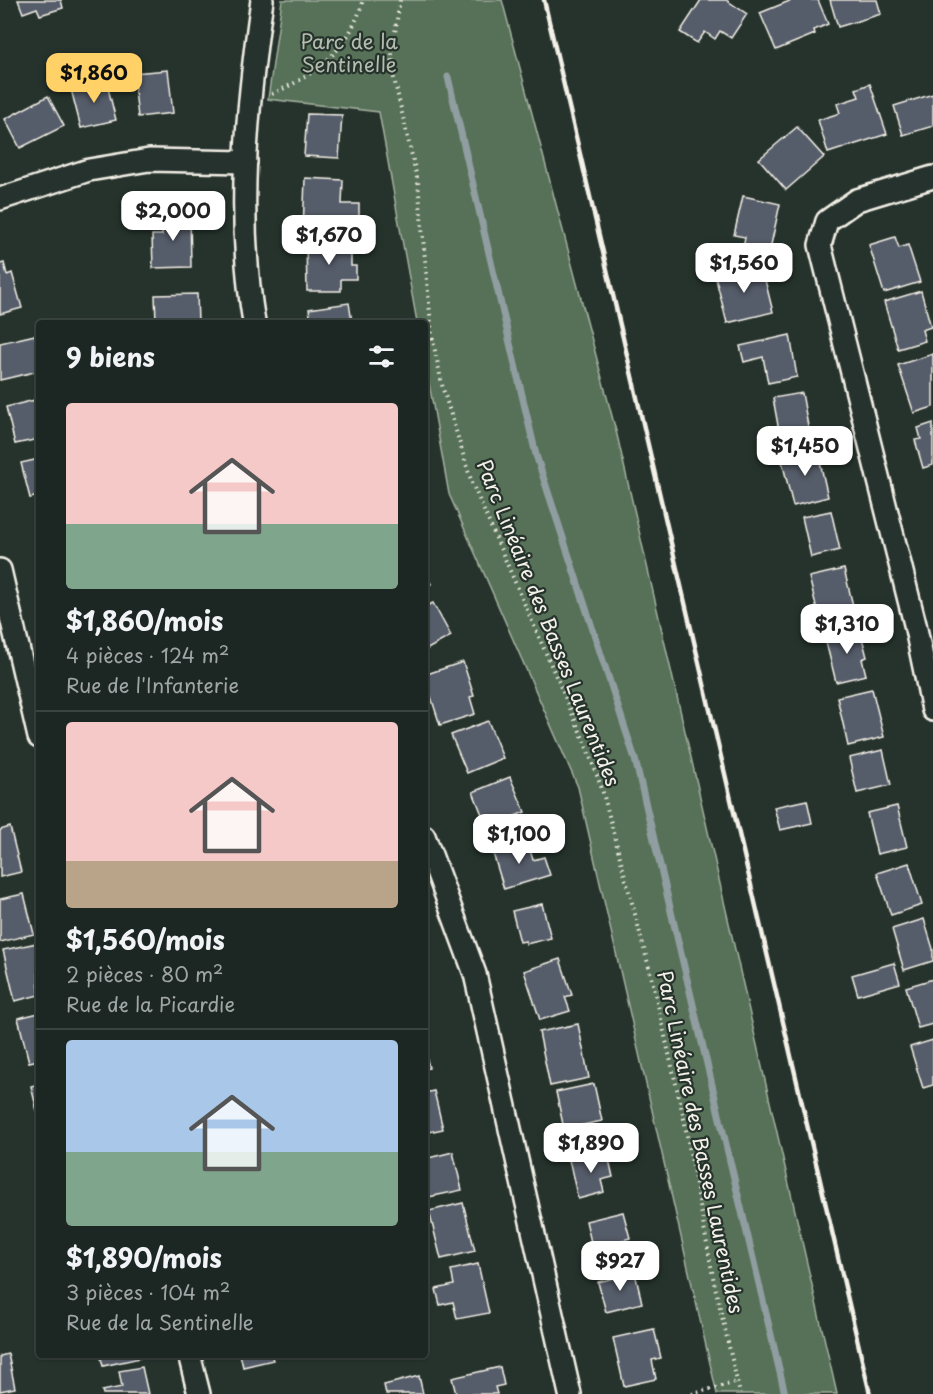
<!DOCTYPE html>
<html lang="fr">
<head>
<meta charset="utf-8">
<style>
	:root { --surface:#1c2622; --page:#252e2a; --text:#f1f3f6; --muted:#a0a5a5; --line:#3a4340; --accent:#ffd166 }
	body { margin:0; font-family:"Playpen Sans",sans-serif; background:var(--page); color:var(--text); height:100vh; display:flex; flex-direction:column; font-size:22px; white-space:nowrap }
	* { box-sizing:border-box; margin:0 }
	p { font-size:20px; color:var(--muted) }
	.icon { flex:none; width:33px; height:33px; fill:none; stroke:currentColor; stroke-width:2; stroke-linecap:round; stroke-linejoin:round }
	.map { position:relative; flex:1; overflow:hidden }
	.sheet { position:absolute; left:36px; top:320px; width:392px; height:1038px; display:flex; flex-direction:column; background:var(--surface); border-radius:6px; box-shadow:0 2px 4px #0004,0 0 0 2px var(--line) }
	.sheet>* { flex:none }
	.price { position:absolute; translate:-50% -51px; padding:0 14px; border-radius:12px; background:#fff; color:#222; font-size:20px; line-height:39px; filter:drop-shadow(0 2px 3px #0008) }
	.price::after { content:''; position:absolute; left:50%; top:36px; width:18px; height:14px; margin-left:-9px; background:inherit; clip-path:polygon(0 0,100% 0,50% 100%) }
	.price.selected { background:var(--accent); color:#111 }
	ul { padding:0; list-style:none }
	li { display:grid; align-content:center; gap:12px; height:318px; padding:0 30px }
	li+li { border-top:2px solid var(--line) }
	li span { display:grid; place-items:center; height:186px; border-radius:6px; color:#555 }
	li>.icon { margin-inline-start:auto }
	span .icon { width:108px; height:108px; fill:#fffc; stroke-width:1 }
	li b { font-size:26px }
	h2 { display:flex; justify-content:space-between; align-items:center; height:72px; padding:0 30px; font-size:26px }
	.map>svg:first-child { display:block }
	.green { fill:#567158; stroke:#a5b1a0; stroke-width:1.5 }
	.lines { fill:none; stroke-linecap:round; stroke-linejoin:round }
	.stream { stroke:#919ea1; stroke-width:7 }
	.building { fill:#565d6b; stroke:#f4f1e8; stroke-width:1.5 }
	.street-casing { stroke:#f4f1e8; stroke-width:26 }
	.path { stroke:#f4f1e8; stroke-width:4; stroke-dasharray:1.5 4.5; stroke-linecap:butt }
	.street { stroke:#26332d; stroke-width:21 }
	.rail { stroke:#f4f1e8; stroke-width:4.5 }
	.labels { text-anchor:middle; stroke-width:4.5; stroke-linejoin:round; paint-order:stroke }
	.park-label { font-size:20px; fill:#b5beae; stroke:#26332d }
	.street-label { font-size:20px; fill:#f4f1e8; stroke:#26332d }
</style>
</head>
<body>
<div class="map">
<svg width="933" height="1394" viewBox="0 0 933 1394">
	<rect width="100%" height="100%" fill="#26332d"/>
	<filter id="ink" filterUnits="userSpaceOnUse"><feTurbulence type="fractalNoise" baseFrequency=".0167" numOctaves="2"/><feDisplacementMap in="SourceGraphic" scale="12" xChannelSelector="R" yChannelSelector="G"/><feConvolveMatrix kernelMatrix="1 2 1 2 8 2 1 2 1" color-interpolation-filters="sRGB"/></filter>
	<g filter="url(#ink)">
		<!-- green -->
		<path class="green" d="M282,0H502L617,435L837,1394H717L578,787L449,494L425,361L424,322H417L379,112L268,99Z"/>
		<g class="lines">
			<!-- stream -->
			<path class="stream" d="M448,77L536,455L635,759L785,1394"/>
		</g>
		<!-- building -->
		<g class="building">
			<path d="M18,0H61L63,8L40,15L37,8L23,13Z"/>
			<path d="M701,0H726L747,14L731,38L720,31L715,39L705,32L697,43L680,32Z"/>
			<path d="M792,0H818L828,24L814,30L815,34L776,50L760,13Z"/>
			<path d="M830,0H877L881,14L838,27Z"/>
			<path d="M168,70L173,113L138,117L133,73Z"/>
			<path d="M106,80L116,120L81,128L71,89Z"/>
			<path d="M870,84L887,134L828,153L818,120L840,113L837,104L859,97L856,89Z"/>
			<path d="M933,94V126L903,135L894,106Z"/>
			<path d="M48,96L64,126L20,148L5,119Z"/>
			<path d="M307,114L342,115L339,158L304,156Z"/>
			<path d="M797,127L824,157L786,190L759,159Z"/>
			<path d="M305,178L343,180L342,204H359V219L338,218L337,232L303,231Z"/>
			<path d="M743,196L780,204L769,254L743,249L745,237L734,235Z"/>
			<path d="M161,213H190L191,267L153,268L152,235H162Z"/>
			<path d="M895,237L899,248L908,245L920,282L884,293L869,245Z"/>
			<path d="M306,242H351V266H356V279H341V291H307Z"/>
			<path d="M4,263L7,275L12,273L22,308L0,314V264Z"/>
			<path d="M761,264L773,312L727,323L715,275Z"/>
			<path d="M921,291L931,327L922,330L925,341L898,349L884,302Z"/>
			<path d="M197,294L198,322H156L155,295Z"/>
			<path d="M349,303L352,322H311L309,309Z"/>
			<path d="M35,335L39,371L0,380V343Z"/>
			<path d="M790,335L797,377L768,383L763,357L744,362L740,346Z"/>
			<path d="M933,354V407L914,413L898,365Z"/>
			<path d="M802,393L810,437L781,442L773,398Z"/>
			<path d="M39,399V439L15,444L6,407Z"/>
			<path d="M933,423V465L923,468L915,440L921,439L918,428Z"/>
			<path d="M817,449L828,497L793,506L781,457Z"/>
			<path d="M39,459V496L30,498L21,463Z"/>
			<path d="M831,511L840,550L811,557L802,517Z"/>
			<path d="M39,517V535L35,518Z"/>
			<path d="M844,569L856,618L821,626L809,577Z"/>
			<path d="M424,571L431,584L424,587Z"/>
			<path d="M433,603L451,636L424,651V607Z"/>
			<path d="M860,630L867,657L862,659L866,675L836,682L825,638Z"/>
			<path d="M463,662L474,696L470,697L475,714L440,725L424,675Z"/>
			<path d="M872,689L884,737L848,746L837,697Z"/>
			<path d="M488,721L503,758L467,773L451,735Z"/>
			<path d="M883,750L891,785L857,793L849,758Z"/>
			<path d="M510,777L525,812L487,827L473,792Z"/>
			<path d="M807,800L812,823L780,830L774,807Z"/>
			<path d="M897,806L907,847L877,854L867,813Z"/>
			<path d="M10,827L21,872L0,877V830Z"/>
			<path d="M527,840L533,860L544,857L550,875L504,889L492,850Z"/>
			<path d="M909,863L922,905L891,915L877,873Z"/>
			<path d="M24,894L34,934L0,942V899Z"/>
			<path d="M542,904L551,938L526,944V941L520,942L512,911Z"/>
			<path d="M924,919L933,949V961L904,970L892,929Z"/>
			<path d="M37,943L39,995L15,1001L3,950Z"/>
			<path d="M560,959L572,995L565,997L570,1011L540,1020L524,971Z"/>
			<path d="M894,963L900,983L858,995L852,975Z"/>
			<path d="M933,979V1024L918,1028L906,987Z"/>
			<path d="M39,1013V1060L29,1062L18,1018Z"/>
			<path d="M578,1024L589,1078L550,1086L539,1032Z"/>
			<path d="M933,1040V1085L923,1088L910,1047Z"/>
			<path d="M424,1046L429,1068L424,1069Z"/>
			<path d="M39,1084V1119L31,1086Z"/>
			<path d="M594,1084L602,1121L564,1129L556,1092Z"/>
			<path d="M434,1091L443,1129L424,1133V1093Z"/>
			<path d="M607,1151L613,1177L601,1180L604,1192L578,1199L569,1160Z"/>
			<path d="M453,1152L462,1190L424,1198V1159Z"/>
			<path d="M463,1203L475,1251L441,1259L429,1211Z"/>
			<path d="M623,1212L630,1238L619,1241L622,1252L595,1259L586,1221Z"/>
			<path d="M478,1264L489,1313L457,1319L453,1302L440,1305L436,1289L454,1285L451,1270Z"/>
			<path d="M635,1273L642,1303L606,1312L598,1282Z"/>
			<path d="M654,1329L661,1358L652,1360L656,1379L624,1386L613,1338Z"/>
			<path d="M8,1354L15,1388L0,1391V1356Z"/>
			<path d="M100,1354H139L140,1358L103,1366Z"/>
			<path d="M240,1354H271L273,1360L243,1367Z"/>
			<path d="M142,1367L148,1394H103L102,1391L122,1387L119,1371Z"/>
			<path d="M500,1367L504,1385L495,1387L497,1394H456L452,1378Z"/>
			<path d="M419,1376L423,1394H386L384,1385Z"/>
		</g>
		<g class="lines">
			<defs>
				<g id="street">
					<path d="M933,177L857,200L827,221L820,245L915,624L933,710"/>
					<path d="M0,199L89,170L149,160L246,162"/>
					<path d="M254,322C236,216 247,106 262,0"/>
					<path d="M0,570L39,737"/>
					<path d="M424,836L475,974L570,1394"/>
					<path d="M189,1354L199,1394"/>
				</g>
			</defs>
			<!-- street casing -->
			<use href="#street" class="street-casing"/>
			<!-- path -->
			<g class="path">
				<path d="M400,0L392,53L393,74L418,182L432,336L443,389L472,483L585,743L602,789L651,975L684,1119L714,1282L740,1394"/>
				<path d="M272,94C317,74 350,49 363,0"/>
				<path d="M692,1394L737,1382"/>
			</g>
			<!-- street -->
			<use href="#street" class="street"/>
			<!-- rail -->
			<path class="rail" d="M544,0L870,1394"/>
		</g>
	</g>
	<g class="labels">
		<!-- park labels -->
		<g class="park-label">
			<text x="349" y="49">Parc de la<tspan x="349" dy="23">Sentinelle</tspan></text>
		</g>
		<!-- street labels -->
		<g class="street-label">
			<text transform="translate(548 623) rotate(68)" y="7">Parc Linéaire des Basses Laurentides</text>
			<text transform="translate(700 1142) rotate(78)" y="7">Parc Linéaire des Basses Laurentides</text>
		</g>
	</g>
</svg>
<b class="price selected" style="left:94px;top:104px">$1,860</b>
<b class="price" style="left:173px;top:242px">$2,000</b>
<b class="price" style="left:329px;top:266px">$1,670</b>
<b class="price" style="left:744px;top:294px">$1,560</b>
<b class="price" style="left:805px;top:477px">$1,450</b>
<b class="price" style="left:847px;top:655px">$1,310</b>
<b class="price" style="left:519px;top:865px">$1,100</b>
<b class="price" style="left:591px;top:1174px">$1,890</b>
<b class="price" style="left:620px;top:1292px">$927</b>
<section class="sheet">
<h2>9 biens<svg class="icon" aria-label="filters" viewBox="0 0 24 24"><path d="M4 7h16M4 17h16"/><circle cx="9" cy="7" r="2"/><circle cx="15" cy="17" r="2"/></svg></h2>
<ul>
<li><span style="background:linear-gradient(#f6c9c9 65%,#7fa58c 0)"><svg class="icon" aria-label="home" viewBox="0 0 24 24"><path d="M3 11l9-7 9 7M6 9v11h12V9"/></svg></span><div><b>$1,860/mois</b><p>4 pièces · 124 m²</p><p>Rue de l'Infanterie</p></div></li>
<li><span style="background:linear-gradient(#f6c9c9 75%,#b9a48a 0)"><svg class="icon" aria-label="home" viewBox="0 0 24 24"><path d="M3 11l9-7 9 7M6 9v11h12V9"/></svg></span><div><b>$1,560/mois</b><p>2 pièces · 80 m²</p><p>Rue de la Picardie</p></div></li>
<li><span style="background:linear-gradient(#a9c7e8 60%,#7fa58c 0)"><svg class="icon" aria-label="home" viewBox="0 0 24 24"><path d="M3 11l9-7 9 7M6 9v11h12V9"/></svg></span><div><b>$1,890/mois</b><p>3 pièces · 104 m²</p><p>Rue de la Sentinelle</p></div></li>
</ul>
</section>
</div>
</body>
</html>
